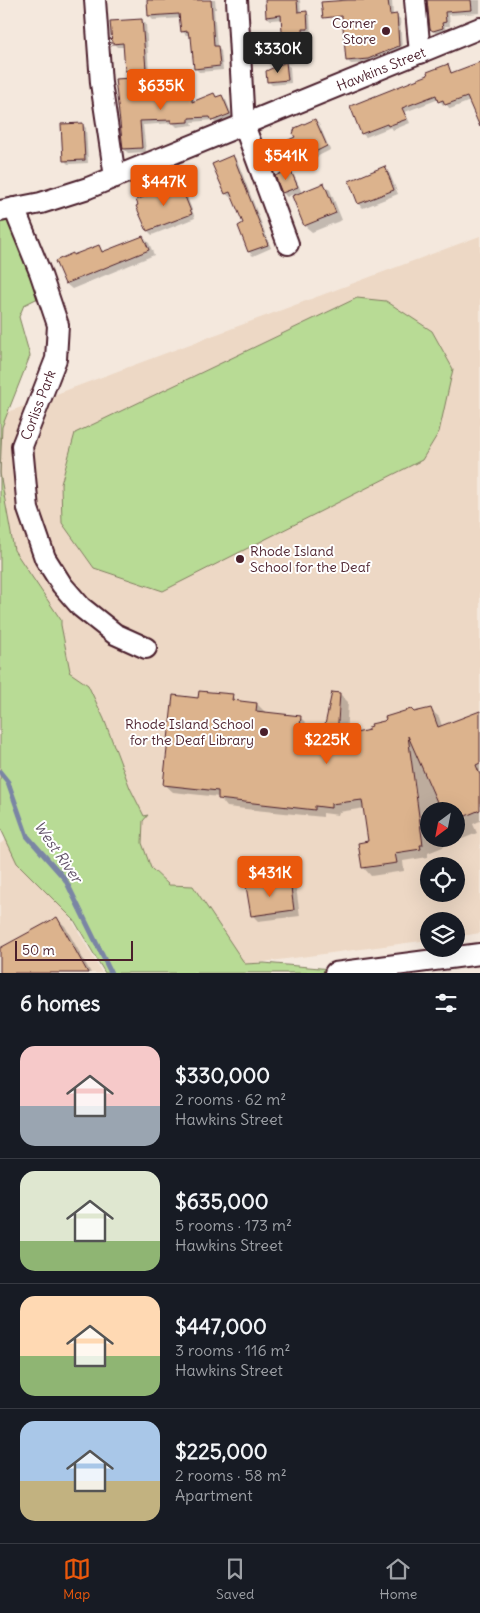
<!DOCTYPE html>
<html lang="en">
<head>
<meta charset="utf-8">
<style>
	:root { --surface:#171b24; --page:#20242c; --text:#f1f3f6; --muted:#9ea1a6; --line:#363941; --accent:#ea580c }
	body { margin:0; font-family:Delius,sans-serif; background:var(--page); color:var(--text); height:100vh; display:flex; flex-direction:column; font-size:19px; white-space:nowrap }
	* { box-sizing:border-box; margin:0 }
	p { font-size:16px; color:var(--muted) }
	.icon { flex:none; width:28px; height:28px; fill:none; stroke:currentColor; stroke-width:2; stroke-linecap:round; stroke-linejoin:round }
	.map { position:relative; height:973px; overflow:hidden }
	.side { display:flex; flex-direction:column; background:var(--surface); flex:1 }
	.side>* { flex:none }
	.needle { width:32px; rotate:212deg }
	.tools { position:absolute; left:420px; top:802px; display:grid; gap:10px }
	.tools a { display:grid; place-items:center; width:45px; height:45px; border-radius:50%; background:var(--surface); box-shadow:0 5px 20px #0002; font-size:25px }
	.scale { position:absolute; left:15px; bottom:12px; width:118px; box-sizing:border-box; padding-left:5px; border:2px solid #4a1f2b; border-top:0; font-size:14px; line-height:18px; white-space:nowrap; color:#4a1f2b; -webkit-text-stroke:4px #fff; paint-order:stroke }
	.price { position:absolute; translate:-50% -42px; padding:0 11px; border-radius:5px; background:var(--accent); color:#fff; font-size:16px; line-height:32px; filter:drop-shadow(0 1px 2px #0008) }
	.price::after { content:''; position:absolute; left:50%; top:30px; width:15px; height:11px; margin-left:-8px; background:inherit; clip-path:polygon(0 0,100% 0,50% 100%) }
	.price.active { background:#222; color:#fff }
	ul { padding:0; list-style:none }
	li { display:flex; align-items:center; gap:15px; height:125px; padding:0 20px }
	li+li { border-top:1px solid var(--line) }
	li span { display:grid; place-items:center; flex:none; width:140px; height:100px; border-radius:15px; color:#555 }
	li>.icon { margin-inline-start:auto }
	span .icon { width:60px; height:60px; fill:#fffc; stroke-width:1 }
	li b { font-size:21px }
	h2 { display:flex; justify-content:space-between; align-items:center; height:60px; padding:0 20px; font-size:21px }
	.tab-bar { display:flex; justify-content:space-around; align-items:center; height:70px; border-top:1px solid var(--line); background:var(--surface); font-size:14px; color:var(--muted) }
	.tab-bar a { display:grid; justify-items:center; gap:2px }
	.tab-bar .active { color:var(--accent) }
	.map>svg:first-child { display:block }
	.built { fill:#edd8c5; fill-rule:evenodd }
	.green { fill:#b8db95; stroke:#817d60 }
	.shadow { fill:#0003; fill-rule:evenodd }
	.lines { fill:none; stroke-linecap:round; stroke-linejoin:round }
	.stream { stroke:#7a85a4; stroke-width:5 }
	.building { fill:#dcb38d; stroke:#4a1f2b }
	.minor-casing { stroke:#4a1f2b; stroke-width:24 }
	.minor { stroke:#fff; stroke-width:20 }
	.poi-dot { fill:#4a1f2b; stroke:#fff; stroke-width:2 }
	.labels { text-anchor:middle; stroke-width:4; stroke-linejoin:round; paint-order:stroke }
	.poi-label { font-size:14px; fill:#4a1f2b; stroke:#fff; text-anchor:end }
	.street-label { font-size:14px; fill:#4a1f2b; stroke:#fff }
	.water-label { font-size:15px; font-style:italic; fill:#625268; stroke:#fff }
</style>
</head>
<body>
<div class="map">
<svg width="480" height="973" viewBox="0 0 480 973">
	<rect width="100%" height="100%" fill="#f4e8dd"/>
	<filter id="ink" filterUnits="userSpaceOnUse"><feTurbulence type="fractalNoise" baseFrequency=".02" numOctaves="2"/><feDisplacementMap in="SourceGraphic" scale="10" xChannelSelector="R" yChannelSelector="G"/><feConvolveMatrix kernelMatrix="1 2 1 2 8 2 1 2 1" color-interpolation-filters="sRGB"/></filter>
	<g filter="url(#ink)">
		<!-- built -->
		<g class="built">
			<path d="M480,236V933L456,937V921H429V940L181,973L0,704V415ZM429,811H456V839H429ZM429,866H456V894H429Z"/>
			<path d="M20,828L102,973H0V844Z"/>
		</g>
		<!-- green -->
		<g class="green">
			<path d="M6,208L52,291L24,305L19,317L30,356L2,427L0,473L14,550L61,620V625L70,671L69,672L88,685L104,719L130,788L144,816L148,815L143,821L142,843L151,868L169,885L193,886L245,964L264,963L342,970L336,973H105L74,920L17,863L0,827V210Z"/>
			<path d="M357,298L386,301L432,331L453,369L439,432L422,460L163,591L94,568L62,523L61,484L75,433Z"/>
		</g>
		<!-- shadow -->
		<g class="shadow">
			<path d="M148,0H215L216,9H214L217,47L221,51L223,70L199,72L195,68L192,39L190,35H186L182,31L181,18L153,20L149,16Z"/>
			<path d="M266,0H300L301,13L306,12L310,16L311,32L306,33L308,61L286,64L290,67L291,83L272,85L268,81L283,64L270,65L266,61L285,49L283,19L271,20L267,17Z"/>
			<path d="M357,0H390L392,1L393,16L396,15L400,19L402,50L373,63L351,64L347,60Z"/>
			<path d="M428,0H480V13L449,15L450,26H445L446,32L438,35L431,29Z"/>
			<path d="M141,20L146,24L149,73L130,75L126,70L124,47H117L113,43Z"/>
			<path d="M480,61V118L470,101L450,109L446,104L443,105L439,99L405,112L410,123L393,130L391,127L366,137L362,134L429,76L447,66L453,74L478,64L477,62Z"/>
			<path d="M130,79L134,83L136,100L191,95L196,102L214,94L218,98L222,96L226,100L233,118L217,125L213,120L192,122L193,125L177,127L173,123L143,125L146,152L128,153L124,149Z"/>
			<path d="M315,120L319,124L330,150L305,163L306,166L295,171L291,167L281,144L296,138Z"/>
			<path d="M82,124L86,128L88,163L68,164L64,160Z"/>
			<path d="M233,156L237,160L271,248L253,256L249,252L239,226L245,224L233,196L230,197L226,194L214,164Z"/>
			<path d="M385,168L389,172L398,194L363,208L359,204L351,182Z"/>
			<path d="M290,171L294,175L302,193L324,184L330,190L342,220L312,232L305,226L293,194L287,197L283,193L277,176Z"/>
			<path d="M183,182L187,186L188,199L195,218L152,235L148,231L138,207Z"/>
			<path d="M143,237L149,243L154,255L72,289L66,284L57,261L98,246L104,252Z"/>
			<path d="M340,694L348,702L346,737L371,731L413,714L430,709L439,717L442,726L464,729L480,766V821L473,824L477,833L428,853V857L403,861L404,871L371,876L363,867L370,843L365,808L339,812L338,815L323,813V817L227,807L219,797L173,792L164,784L200,699L232,696L238,702L257,704L265,712L300,717L308,725L307,739L323,741ZM340,703L338,728H336L338,709ZM429,811H456V839H429Z"/>
			<path d="M290,881L296,887L300,916L258,921L252,915Z"/>
			<path d="M56,918L65,926L91,973H0V949Z"/>
		</g>
		<g class="lines">
			<!-- stream -->
			<path class="stream" d="M0,772L8,782L27,836L65,879L111,973"/>
		</g>
		<!-- building -->
		<g class="building">
			<path d="M147,0H211L214,46H218L220,66L194,69L191,37H189L188,31L181,32L179,14L148,16Z"/>
			<path d="M265,0H297L298,12L307,11L308,29H303L305,58L265,62L264,49L283,48L281,15L266,17Z"/>
			<path d="M348,0H388L390,15L397,14L399,46L368,59L346,61L342,16L323,18L321,2Z"/>
			<path d="M427,0H471L472,10L445,12L446,22L442,23L443,28L433,31L430,29Z"/>
			<path d="M142,19L146,69L125,71L123,43L112,44L110,21Z"/>
			<path d="M286,62L288,80L267,82L266,71Z"/>
			<path d="M480,62V127L467,97L445,105L443,100L438,102L436,95L402,108L407,119L388,126L387,124L361,134L350,106L428,75L427,72L448,64L451,73Z"/>
			<path d="M131,78L133,99L192,94V102L214,93L216,97L222,95L230,114L212,121L210,117L189,118V122L171,123V120L140,121L142,148L123,149L115,79Z"/>
			<path d="M315,119L327,146L301,159L302,162L290,167L280,144L295,137L293,134L295,128Z"/>
			<path d="M83,123L85,160L63,161L61,124Z"/>
			<path d="M233,155L268,245L248,252L238,226L243,223L230,192L225,194L212,164Z"/>
			<path d="M385,166L394,190L358,204L349,181Z"/>
			<path d="M290,169L298,187L282,193L275,176Z"/>
			<path d="M183,181L184,194L192,214L147,231L136,206L138,205L136,200Z"/>
			<path d="M324,183L336,213L304,226L292,196Z"/>
			<path d="M143,236L149,250L65,284L55,261L73,253V255L99,245L102,252Z"/>
			<path d="M199,691L233,694L232,700L257,703L256,711L301,716L299,737L322,739L332,692L340,693L338,722L339,737L369,730V727L372,726L371,724L384,721L386,719L385,717L411,709L414,712L431,708L438,727L480,711V763L476,765L480,775V810L456,820V811H441L408,736L423,845H420L421,849L395,853L397,863L362,868L358,843L368,841L362,800L331,804V808L315,806V810L218,799V791L163,785L173,695L198,698Z"/>
			<path d="M290,880L294,910L251,916L246,886Z"/>
			<path d="M57,917L88,973H0V948Z"/>
		</g>
		<g class="lines">
			<defs>
				<g id="minor">
					<path d="M95,0L101,83L115,177"/>
					<path d="M237,0L244,125L288,244"/>
					<path d="M415,0L420,53"/>
					<path d="M14,208L40,272L58,325L56,359L22,446L28,509L45,558L62,585L81,607L115,634L146,648"/>
					<path d="M0,211L41,203L88,188L480,28"/>
					<path d="M335,973L480,954"/>
				</g>
			</defs>
			<!-- minor casing -->
			<use href="#minor" class="minor-casing"/>
			<!-- minor -->
			<use href="#minor" class="minor"/>
		</g>
	</g>
	<!-- markers -->
	<g class="poi-dot">
		<circle cx="386" cy="31" r="5"/>
		<circle cx="240" cy="559" r="5"/>
		<circle cx="264" cy="732" r="5"/>
	</g>
	<g class="labels">
		<!-- poi labels -->
		<g class="poi-label">
			<text x="376" y="28">Corner<tspan x="376" dy="16">Store</tspan></text>
			<text x="250" y="556" text-anchor="start">Rhode Island<tspan x="250" dy="16">School for the Deaf</tspan></text>
			<text x="254" y="729">Rhode Island School<tspan x="254" dy="16">for the Deaf Library</tspan></text>
		</g>
		<!-- street labels -->
		<g class="street-label">
			<text transform="translate(381 69) rotate(-22)" y="5">Hawkins Street</text>
			<text transform="translate(38 405) rotate(-69)" y="5">Corliss Park</text>
		</g>
		<!-- water labels -->
		<g class="water-label">
			<text transform="translate(58 852) rotate(55)" y="5">West River</text>
		</g>
	</g>
</svg>
<div class="tools">
<a><svg class="needle" viewBox="-14 -14 28 28"><path d="M0-13l5 13h-10z" fill="#e53935"/><path d="M0 13l5-13h-10z" fill="#9ea1a6"/></svg></a>
<a><svg class="icon" aria-label="locate" viewBox="0 0 24 24"><circle cx="12" cy="12" r="6"/><path d="M12 2v4M12 18v4M2 12h4M18 12h4"/></svg></a>
<a><svg class="icon" aria-label="layers" viewBox="0 0 24 24"><path d="M12 4l9 5-9 5-9-5zM3 14l9 5 9-5"/></svg></a>
</div>
<div class="scale">50 m</div>
<b class="price active" style="left:278px;top:74px">$330K</b>
<b class="price" style="left:161px;top:111px">$635K</b>
<b class="price" style="left:286px;top:181px">$541K</b>
<b class="price" style="left:164px;top:207px">$447K</b>
<b class="price" style="left:327px;top:765px">$225K</b>
<b class="price" style="left:270px;top:898px">$431K</b>
</div>
<section class="side">
<h2>6 homes<svg class="icon" aria-label="filters" viewBox="0 0 24 24"><path d="M4 7h16M4 17h16"/><circle cx="9" cy="7" r="2"/><circle cx="15" cy="17" r="2"/></svg></h2>
<ul>
<li><span style="background:linear-gradient(#f6c9c9 60%,#9aa5b1 0)"><svg class="icon" aria-label="home" viewBox="0 0 24 24"><path d="M3 11l9-7 9 7M6 9v11h12V9"/></svg></span><div><b>$330,000</b><p>2 rooms · 62 m²</p><p>Hawkins Street</p></div></li>
<li><span style="background:linear-gradient(#dfe7d0 70%,#8fb573 0)"><svg class="icon" aria-label="home" viewBox="0 0 24 24"><path d="M3 11l9-7 9 7M6 9v11h12V9"/></svg></span><div><b>$635,000</b><p>5 rooms · 173 m²</p><p>Hawkins Street</p></div></li>
<li><span style="background:linear-gradient(#ffd9b3 60%,#8fb573 0)"><svg class="icon" aria-label="home" viewBox="0 0 24 24"><path d="M3 11l9-7 9 7M6 9v11h12V9"/></svg></span><div><b>$447,000</b><p>3 rooms · 116 m²</p><p>Hawkins Street</p></div></li>
<li><span style="background:linear-gradient(#a9c7e8 60%,#c2b280 0)"><svg class="icon" aria-label="home" viewBox="0 0 24 24"><path d="M3 11l9-7 9 7M6 9v11h12V9"/></svg></span><div><b>$225,000</b><p>2 rooms · 58 m²</p><p>Apartment</p></div></li>
</ul>
</section>
<nav class="tab-bar">
<a class="active"><svg class="icon" aria-label="map" viewBox="0 0 24 24"><path d="M3 6l6-2 6 2 6-2v14l-6 2-6-2-6 2zM9 4v14M15 6v14"/></svg>Map</a>
<a><svg class="icon" aria-label="saved" viewBox="0 0 24 24"><path d="M7 4h10v16l-5-4-5 4z"/></svg>Saved</a>
<a><svg class="icon" aria-label="home" viewBox="0 0 24 24"><path d="M3 11l9-7 9 7M6 9v11h12V9"/></svg>Home</a>
</nav>
</body>
</html>
